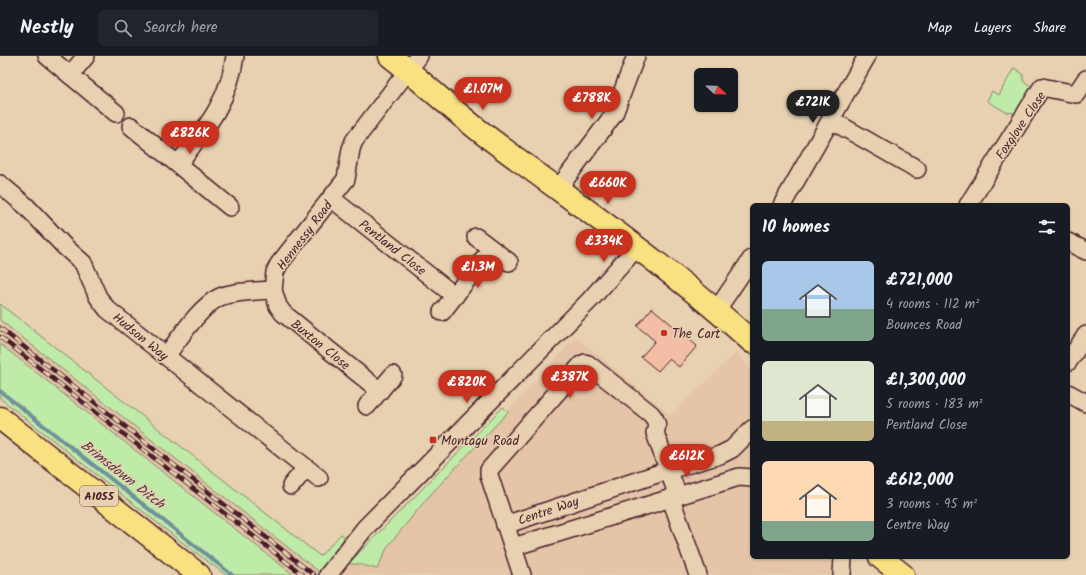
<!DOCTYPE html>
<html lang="en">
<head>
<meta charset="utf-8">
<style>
	:root { --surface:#171b24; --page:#20242c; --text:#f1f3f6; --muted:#9ea1a6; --line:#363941; --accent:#c8321e }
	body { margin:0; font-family:Kalam,sans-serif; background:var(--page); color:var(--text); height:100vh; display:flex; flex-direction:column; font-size:15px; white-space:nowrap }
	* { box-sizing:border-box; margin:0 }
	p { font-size:13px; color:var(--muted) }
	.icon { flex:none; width:22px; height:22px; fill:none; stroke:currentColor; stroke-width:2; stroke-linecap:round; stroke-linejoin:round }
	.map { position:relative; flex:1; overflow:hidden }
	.sheet { position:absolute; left:750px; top:147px; width:320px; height:356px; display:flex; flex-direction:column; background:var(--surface); border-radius:6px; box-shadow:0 1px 3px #0004 }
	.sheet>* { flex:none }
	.needle { width:26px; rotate:112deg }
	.controls { position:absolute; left:694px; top:12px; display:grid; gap:8px }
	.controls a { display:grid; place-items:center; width:44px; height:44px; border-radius:6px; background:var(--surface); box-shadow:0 1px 3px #0004; font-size:20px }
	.price { position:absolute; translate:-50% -34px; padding:0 9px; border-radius:14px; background:var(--accent); color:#fff; font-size:13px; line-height:26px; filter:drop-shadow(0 1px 2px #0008) }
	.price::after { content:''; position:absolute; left:50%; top:24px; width:12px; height:9px; margin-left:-6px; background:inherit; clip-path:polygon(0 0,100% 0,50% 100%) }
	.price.selected { background:#222; color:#fff }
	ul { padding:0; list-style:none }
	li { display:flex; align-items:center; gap:12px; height:100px; padding:0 12px }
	li span { display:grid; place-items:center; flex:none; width:112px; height:80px; border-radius:6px; color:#555 }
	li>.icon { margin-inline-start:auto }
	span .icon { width:48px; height:48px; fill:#fffc; stroke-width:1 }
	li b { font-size:17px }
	h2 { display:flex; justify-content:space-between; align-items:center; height:48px; padding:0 12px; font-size:17px }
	header { display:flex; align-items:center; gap:24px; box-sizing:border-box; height:56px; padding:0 20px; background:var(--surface); border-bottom:1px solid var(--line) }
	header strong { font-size:19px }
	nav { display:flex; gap:22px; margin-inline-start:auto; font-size:14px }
	.search { width:280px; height:36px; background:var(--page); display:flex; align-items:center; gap:10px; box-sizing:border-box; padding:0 14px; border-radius:6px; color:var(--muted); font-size:15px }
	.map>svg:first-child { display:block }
	.built { fill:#e5c4a8 }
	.green { fill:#bfeba8; stroke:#84856a }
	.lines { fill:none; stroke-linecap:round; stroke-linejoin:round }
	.stream { stroke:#71909a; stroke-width:4 }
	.building { fill:#f3bda6; stroke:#4a1f2b }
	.minor-casing { stroke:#4a1f2b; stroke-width:20 }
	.major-casing { stroke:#4a1f2b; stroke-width:25 }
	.minor { stroke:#e7d1b0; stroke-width:17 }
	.major { stroke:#f9e181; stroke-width:22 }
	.rail-casing { stroke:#4a1f2b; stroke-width:4.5 }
	.rail { stroke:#e7d1b0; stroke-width:3; stroke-dasharray:9; stroke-linecap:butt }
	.poi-dot { fill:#c8321e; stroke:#e7d1b0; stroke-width:1.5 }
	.labels { text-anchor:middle; stroke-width:3; stroke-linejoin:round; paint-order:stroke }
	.shield { fill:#e7d1b0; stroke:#795453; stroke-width:1 }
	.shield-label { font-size:12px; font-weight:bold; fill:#4a1f2b }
	.street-label { font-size:13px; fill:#4a1f2b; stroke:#e7d1b0 }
	.poi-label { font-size:13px; fill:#4a1f2b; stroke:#e7d1b0; text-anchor:start }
	.water-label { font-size:14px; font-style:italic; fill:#543b47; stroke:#e7d1b0 }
</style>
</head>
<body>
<header>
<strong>Nestly</strong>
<div class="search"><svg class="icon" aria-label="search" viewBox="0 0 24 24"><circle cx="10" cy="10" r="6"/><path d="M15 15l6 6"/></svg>Search here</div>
<nav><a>Map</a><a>Layers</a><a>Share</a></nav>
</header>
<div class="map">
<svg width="1086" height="519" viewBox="0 0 1086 519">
	<rect width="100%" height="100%" fill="#e7d1b0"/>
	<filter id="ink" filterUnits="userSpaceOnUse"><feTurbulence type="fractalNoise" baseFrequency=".025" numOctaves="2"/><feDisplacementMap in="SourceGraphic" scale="8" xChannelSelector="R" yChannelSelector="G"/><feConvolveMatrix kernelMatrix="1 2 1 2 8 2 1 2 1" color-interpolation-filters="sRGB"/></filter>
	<g filter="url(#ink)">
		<!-- built -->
		<g class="built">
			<path d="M0,264L156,387L323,519H293L0,288Z"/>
			<path d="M576,281L671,359L737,296L752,315V501H832V519H339L347,508H358L377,513L388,490L430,439Z"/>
		</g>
		<!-- green -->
		<g class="green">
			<path d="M1014,12L1023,18V25L1031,30L1034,34L1022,58L1006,56L987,45L992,35L999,39Z"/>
			<path d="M0,248L320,500L341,478L344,480L343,484L319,516L0,264Z"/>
			<path d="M0,288L291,517L293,519H226L179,484L0,342Z"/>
			<path d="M503,351L508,356L430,439L388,490L377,513L358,508H347L350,506Z"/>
		</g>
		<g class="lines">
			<!-- stream -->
			<path class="stream" d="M0,335L232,519"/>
		</g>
		<!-- building -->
		<path class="building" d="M652,252L697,290L679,311L669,303L658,315L641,301L655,285L637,270Z"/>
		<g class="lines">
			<defs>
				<g id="minor">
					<path d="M47,0L116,57"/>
					<path d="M70,19L86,0"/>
					<path d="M831,64L917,113"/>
					<path d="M131,70L230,151"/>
					<path d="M178,108C205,73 229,46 235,0"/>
					<path d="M0,128L26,150L64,190L83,207L98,241L107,253L319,422"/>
					<path d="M558,133L614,58L636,0"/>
					<path d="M331,142L455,240"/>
					<path d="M782,149L867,0"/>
					<path d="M968,149L1042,31L1076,38L1086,23"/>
					<path d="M476,181L509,206"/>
					<path d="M1068,186L1086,195"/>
					<path d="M273,234L278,250L283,257L380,335"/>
					<path d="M716,255L752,202"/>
					<path d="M442,256L491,193"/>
					<path d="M166,300C179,283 201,249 220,241C234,235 258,235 273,234L275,216L279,208L346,123L351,93L354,85L419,0"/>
					<path d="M1068,306L1086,279"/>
					<path d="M1068,337L1086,347"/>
					<path d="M367,350L393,319"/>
					<path d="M291,430L306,412"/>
					<path d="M671,443L698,519"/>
					<path d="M505,469L669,414L720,399L732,393L752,373"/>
					<path d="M513,491L739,421L752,422"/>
					<path d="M328,519L365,472L590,244L636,192"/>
					<path d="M522,519L489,419V414L581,309L585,307L588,308L651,358C657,365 658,369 655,377L678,440"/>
					<path d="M842,519L843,501"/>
				</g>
				<g id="major">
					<path d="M390,0C421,24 450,52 481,76C572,145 668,209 752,286"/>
					<path d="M0,362L199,519"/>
					<path d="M880,501L903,519"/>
				</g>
			</defs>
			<!-- minor casing -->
			<use href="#minor" class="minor-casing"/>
			<!-- major casing -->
			<use href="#major" class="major-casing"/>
			<!-- minor -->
			<use href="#minor" class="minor"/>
			<!-- major -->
			<use href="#major" class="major"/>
			<defs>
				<g id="rail">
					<path d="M0,272L314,519"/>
					<path d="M0,281L303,519"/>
				</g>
			</defs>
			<!-- rail casing -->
			<use href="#rail" class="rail-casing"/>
			<!-- rail -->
			<use href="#rail" class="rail"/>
		</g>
	</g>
	<!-- markers -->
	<g class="poi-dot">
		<circle cx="664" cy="277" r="4"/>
		<rect x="429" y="380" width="8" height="8" rx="2"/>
	</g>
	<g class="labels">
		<!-- shield labels -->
		<rect class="shield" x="80" y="430" width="38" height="20" rx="3"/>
		<g class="shield-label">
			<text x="99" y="444">A1055</text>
		</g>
		<!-- street labels -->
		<g class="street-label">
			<text transform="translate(1020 69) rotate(-56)" y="5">Foxglove Close</text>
			<text transform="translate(304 179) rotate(-53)" y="5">Hennessy Road</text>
			<text transform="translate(393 191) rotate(38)" y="5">Pentland Close</text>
			<text transform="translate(141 280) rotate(39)" y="5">Hudson Way</text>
			<text transform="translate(321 288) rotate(39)" y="5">Buxton Close</text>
			<text transform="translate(548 454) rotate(-19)" y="5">Centre Way</text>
		</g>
		<!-- poi labels -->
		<g class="poi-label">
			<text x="672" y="282">The Cart</text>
			<text x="441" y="389">Montagu Road</text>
		</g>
		<!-- water labels -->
		<g class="water-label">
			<text transform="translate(123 418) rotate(38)" y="5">Brimsdown Ditch</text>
		</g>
	</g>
</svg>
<div class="controls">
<a><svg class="needle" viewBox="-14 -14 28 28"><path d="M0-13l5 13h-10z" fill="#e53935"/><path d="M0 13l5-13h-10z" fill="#9ea1a6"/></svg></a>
</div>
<b class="price" style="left:483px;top:55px">£1.07M</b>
<b class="price" style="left:592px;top:64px">£788K</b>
<b class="price selected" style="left:813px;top:68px">£721K</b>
<b class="price" style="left:190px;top:99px">£826K</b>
<b class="price" style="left:608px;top:149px">£660K</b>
<b class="price" style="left:604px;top:207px">£334K</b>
<b class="price" style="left:478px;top:233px">£1.3M</b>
<b class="price" style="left:570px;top:343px">£387K</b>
<b class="price" style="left:467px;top:348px">£820K</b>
<b class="price" style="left:687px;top:422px">£612K</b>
<section class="sheet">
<h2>10 homes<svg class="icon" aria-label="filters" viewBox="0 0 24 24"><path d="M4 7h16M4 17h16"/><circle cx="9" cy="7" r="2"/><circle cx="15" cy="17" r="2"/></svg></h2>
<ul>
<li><span style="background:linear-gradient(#a9c7e8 60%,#7fa58c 0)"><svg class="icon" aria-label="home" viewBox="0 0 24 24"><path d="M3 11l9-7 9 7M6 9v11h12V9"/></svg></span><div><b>£721,000</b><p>4 rooms · 112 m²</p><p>Bounces Road</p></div></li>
<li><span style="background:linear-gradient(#dfe7d0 75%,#c2b280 0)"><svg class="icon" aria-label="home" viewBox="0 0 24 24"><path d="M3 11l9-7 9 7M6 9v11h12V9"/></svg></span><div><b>£1,300,000</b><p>5 rooms · 183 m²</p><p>Pentland Close</p></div></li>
<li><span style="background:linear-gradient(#ffd9b3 75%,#7fa58c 0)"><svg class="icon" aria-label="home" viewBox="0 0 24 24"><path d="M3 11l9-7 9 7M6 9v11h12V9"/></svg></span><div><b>£612,000</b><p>3 rooms · 95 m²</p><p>Centre Way</p></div></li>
</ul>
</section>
</div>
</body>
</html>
